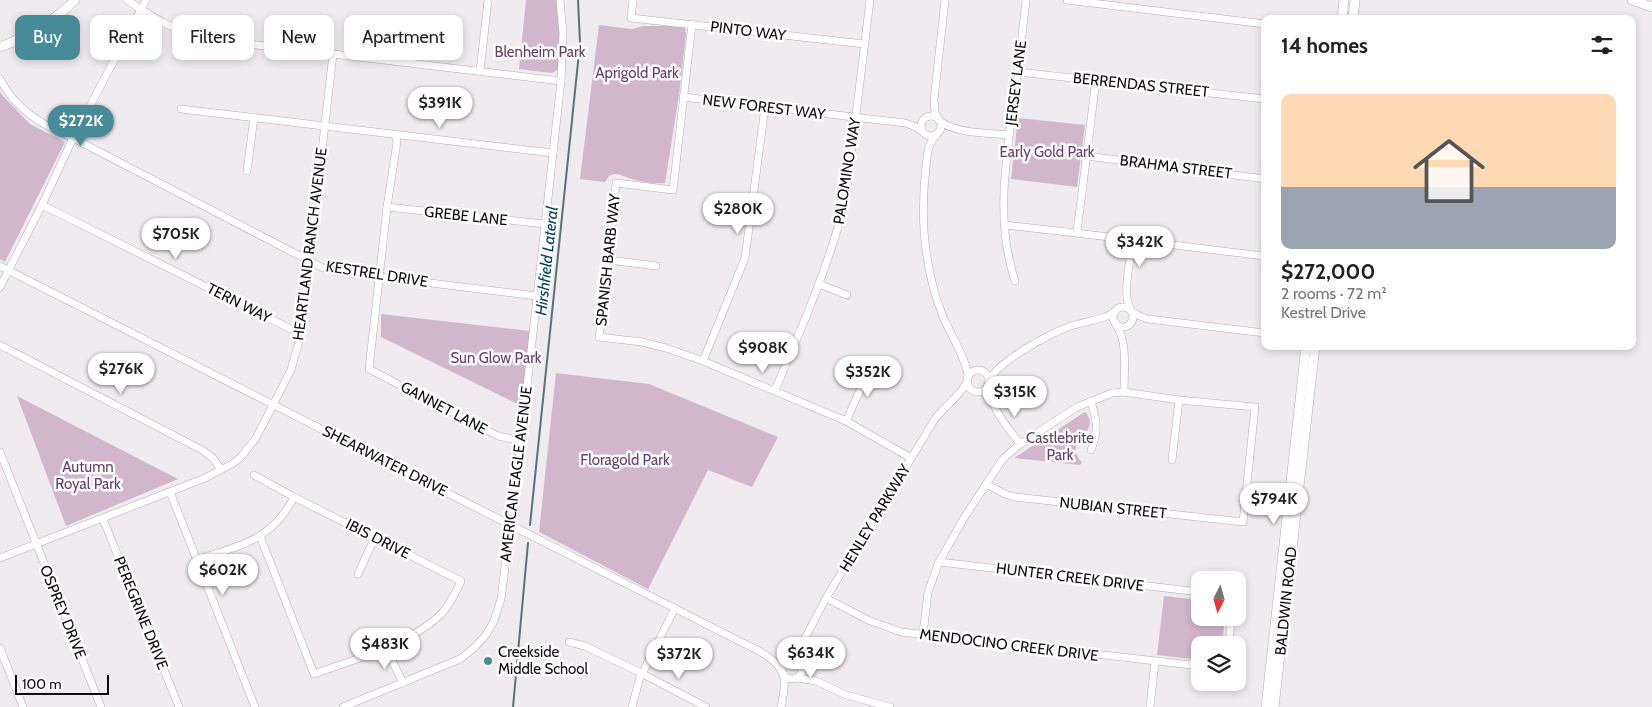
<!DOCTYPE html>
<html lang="en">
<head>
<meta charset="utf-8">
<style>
	:root { --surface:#fff; --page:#f2f2f2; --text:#222; --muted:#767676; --line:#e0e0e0; --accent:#478b99 }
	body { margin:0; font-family:Cabin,sans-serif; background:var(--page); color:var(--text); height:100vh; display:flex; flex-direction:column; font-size:19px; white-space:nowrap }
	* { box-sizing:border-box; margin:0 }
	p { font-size:16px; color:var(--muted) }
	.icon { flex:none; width:28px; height:28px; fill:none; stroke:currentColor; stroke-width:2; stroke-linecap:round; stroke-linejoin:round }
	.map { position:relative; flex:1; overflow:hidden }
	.drawer { position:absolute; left:1261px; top:15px; width:375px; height:335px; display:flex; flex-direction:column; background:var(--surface); border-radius:10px; box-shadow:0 2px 8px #0003 }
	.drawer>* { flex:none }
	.guide { position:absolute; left:15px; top:15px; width:475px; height:45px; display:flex; gap:10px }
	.needle { width:32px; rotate:186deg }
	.buttons { position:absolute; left:1191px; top:571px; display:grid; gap:10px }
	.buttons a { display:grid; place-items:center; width:55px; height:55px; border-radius:10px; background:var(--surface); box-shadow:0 2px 8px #0003; font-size:25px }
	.scale { position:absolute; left:15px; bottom:12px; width:94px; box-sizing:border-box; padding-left:5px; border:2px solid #0e0c0e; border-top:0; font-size:14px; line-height:18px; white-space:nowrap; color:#0e0c0e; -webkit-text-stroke:4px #fff; paint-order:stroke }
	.price { position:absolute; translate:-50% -42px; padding:0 11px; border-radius:18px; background:#fff; color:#222; font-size:16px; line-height:32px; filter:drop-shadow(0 1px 2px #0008) }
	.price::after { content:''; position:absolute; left:50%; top:30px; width:15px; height:11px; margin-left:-8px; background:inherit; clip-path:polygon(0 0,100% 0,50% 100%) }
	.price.selected { background:var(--accent); color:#fff }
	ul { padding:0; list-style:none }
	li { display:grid; align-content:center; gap:10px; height:265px; padding:0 20px }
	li+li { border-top:1px solid var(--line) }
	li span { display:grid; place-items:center; height:155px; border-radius:10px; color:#555 }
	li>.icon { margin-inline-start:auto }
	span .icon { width:90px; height:90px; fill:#fffc; stroke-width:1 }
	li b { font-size:21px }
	h2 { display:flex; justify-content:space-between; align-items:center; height:60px; padding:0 20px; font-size:21px }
	.chip { padding:0 18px; border-radius:10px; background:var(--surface); box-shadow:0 2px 8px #0003; font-size:18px; line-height:45px }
	.chip.selected { background:var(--accent); color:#fff }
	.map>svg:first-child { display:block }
	.green { fill:#d2b7cc }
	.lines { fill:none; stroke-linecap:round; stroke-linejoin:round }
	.stream { stroke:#577279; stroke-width:2 }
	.minor-casing { stroke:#b1adb0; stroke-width:8 }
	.major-casing { stroke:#b1adb0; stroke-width:10 }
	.minor { stroke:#fff; stroke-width:7 }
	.major { stroke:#fff; stroke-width:9 }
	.poi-dot { fill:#478b99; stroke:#fff; stroke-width:2 }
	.labels { text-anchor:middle; stroke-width:5; stroke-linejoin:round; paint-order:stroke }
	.street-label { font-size:15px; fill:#0e0c0e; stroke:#fff }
	.park-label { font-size:15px; fill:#693f61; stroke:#fff }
	.poi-label { font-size:15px; fill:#0e0c0e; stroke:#fff; text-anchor:start }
	.water-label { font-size:16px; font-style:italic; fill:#01434e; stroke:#fff }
</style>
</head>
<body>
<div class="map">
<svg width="1652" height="707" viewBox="0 0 1652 707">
	<rect width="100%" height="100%" fill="#efebee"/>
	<!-- green -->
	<g class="green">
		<path d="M526,0H556L559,26V69L552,73L519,69Z"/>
		<path d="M599,25L632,29L643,26H681L685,28L686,34L679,95L665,183C654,184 642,182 632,179C622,177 619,171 609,176L605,182L580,179Z"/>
		<path d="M0,92L4,97L30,124L65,142L5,262L0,259Z"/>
		<path d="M1018,118L1085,125L1077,187L1011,179Z"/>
		<path d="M381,314L530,331L522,406L381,337Z"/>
		<path d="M556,373L649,384L778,437L752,487L708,470L648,589L539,532Z"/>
		<path d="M17,396L178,479L66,526Z"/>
		<path d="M1085,412C1104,432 1060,441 1082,462L1080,465L1014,458Z"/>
		<path d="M1164,596L1200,600V618H1225L1222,645H1200V660L1157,655Z"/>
	</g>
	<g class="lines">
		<!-- stream -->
		<g class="stream">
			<path d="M530,525L580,43L578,0"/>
			<path d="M513,707L528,543"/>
		</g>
		<defs>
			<g id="minor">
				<path d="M127,0C156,20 180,34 215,40L561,81"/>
				<path d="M633,0L631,18L864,44"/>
				<path d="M1067,0L1265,24"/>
				<path d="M692,24L673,190L616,183L609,260L599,337L642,342L666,348L703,361L846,421L911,458"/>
				<path d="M480,71L488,0"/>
				<path d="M1018,72L1265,99"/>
				<path d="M0,79C16,110 42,125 73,138L323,268L333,271L537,296"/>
				<path d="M683,97L905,123L916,127L923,132"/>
				<path d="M181,109L553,153"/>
				<circle cx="931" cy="126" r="10"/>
				<path d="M938,118L935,113L934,100L945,0"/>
				<path d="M939,120C954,134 990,133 1009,135"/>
				<path d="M395,135L397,142L387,207L369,369L498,436L521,441"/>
				<path d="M936,135C928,143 927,156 926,167C920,217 924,267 942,314C948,330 969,364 968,377"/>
				<path d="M1087,156L1265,179"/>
				<path d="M247,171L254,117"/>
				<path d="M42,205L301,334"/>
				<path d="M387,207L545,224"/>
				<path d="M1004,225C1091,234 1178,246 1265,256"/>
				<path d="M1077,232L1096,80"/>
				<path d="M609,260L656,266"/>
				<path d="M0,266L741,642C755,649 775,657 782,672"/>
				<path d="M1015,281C996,223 1005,167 1013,107C1018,71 1022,36 1026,0"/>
				<path d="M819,284L847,295"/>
				<path d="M0,287L42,205L73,138L146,0"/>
				<circle cx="1123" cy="317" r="10"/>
				<path d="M1131,310C1121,295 1131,258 1133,241"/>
				<path d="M1131,311L1137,315L1148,319L1265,333"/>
				<path d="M1116,325C1128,340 1124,373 1124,392"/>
				<path d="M0,345L202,450L213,458L221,470"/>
				<path d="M703,361L745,258L765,107"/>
				<circle cx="978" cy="381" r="11"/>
				<path d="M989,382C994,363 1051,333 1071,326C1085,321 1102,321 1115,312"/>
				<path d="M988,385C988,404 1009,429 1020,444"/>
				<path d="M775,390C796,341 818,291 834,240C840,223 843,205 847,188L870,0"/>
				<path d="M846,421L867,375L877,366"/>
				<path d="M1091,450C1099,430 1097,422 1091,401"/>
				<path d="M0,452L101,707"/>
				<path d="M1172,460L1179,400"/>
				<path d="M254,475L294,497L461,581C456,592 451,602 444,611C416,642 353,660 314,674L260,536"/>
				<path d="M170,492L255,707"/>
				<path d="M103,519L179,707"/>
				<path d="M0,558L205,478L232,464L240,458L256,438L291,370L301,334L333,54"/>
				<path d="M197,560C240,545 272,541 294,497"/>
				<path d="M939,562L1200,592"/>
				<path d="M358,574L375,537"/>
				<path d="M826,598L868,620L901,632L1200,666"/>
				<path d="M923,634L928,592L939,562L964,518L1002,460L1020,444L1077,407L1112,393L1124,392L1179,400L1255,407L1243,522L1015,497L1005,494L986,484"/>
				<path d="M569,642L585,646L641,673L706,707"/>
				<path d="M1229,645L1231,618"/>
				<path d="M0,648L23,707"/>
				<path d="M386,648L403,683"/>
				<circle cx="792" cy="669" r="10"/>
				<path d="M788,659L792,656L802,644L826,598L935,419C944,407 963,393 968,380"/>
				<path d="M798,678L816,681L846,695L890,707"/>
				<path d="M343,707L460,659L474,648L486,635L494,621L501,599L521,441L561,81L563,34L560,0"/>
				<path d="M632,707L641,673L643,672L675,608"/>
				<path d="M781,707C783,696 786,685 783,673"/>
				<path d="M1150,707L1155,662"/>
			</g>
			<g id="major">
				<path d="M1632,0L1652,7"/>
				<path d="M1342,19L1344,0"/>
				<path d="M1353,19L1355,0"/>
				<path d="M0,47C29,36 53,22 75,0"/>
				<path d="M1266,707L1306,346"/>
				<path d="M1274,707L1315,346"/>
			</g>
		</defs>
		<!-- minor casing -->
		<use href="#minor" class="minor-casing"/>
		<!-- major casing -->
		<use href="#major" class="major-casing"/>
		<!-- minor -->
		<use href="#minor" class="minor"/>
		<!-- major -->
		<use href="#major" class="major"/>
	</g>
	<!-- markers -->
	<circle class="poi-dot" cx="488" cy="661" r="5"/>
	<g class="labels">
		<!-- street labels -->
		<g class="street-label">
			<text transform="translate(748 31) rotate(7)" y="5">PINTO WAY</text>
			<text transform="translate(1016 83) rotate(-83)" y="5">JERSEY LANE</text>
			<text transform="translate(1141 85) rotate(6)" y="5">BERRENDAS STREET</text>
			<text transform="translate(764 107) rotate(7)" y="5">NEW FOREST WAY</text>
			<text transform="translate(1176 167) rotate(7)" y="5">BRAHMA STREET</text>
			<text transform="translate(847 171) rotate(-81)" y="5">PALOMINO WAY</text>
			<text transform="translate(466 216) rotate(6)" y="5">GREBE LANE</text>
			<text transform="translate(310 244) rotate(-83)" y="5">HEARTLAND RANCH AVENUE</text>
			<text transform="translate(608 260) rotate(-84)" y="5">SPANISH BARB WAY</text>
			<text transform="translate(377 274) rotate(9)" y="5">KESTREL DRIVE</text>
			<text transform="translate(239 303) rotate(27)" y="5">TERN WAY</text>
			<text transform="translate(444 408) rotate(28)" y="5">GANNET LANE</text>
			<text transform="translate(385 461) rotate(27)" y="5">SHEARWATER DRIVE</text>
			<text transform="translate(516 474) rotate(-83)" y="5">AMERICAN EAGLE AVENUE</text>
			<text transform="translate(1113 508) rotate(6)" y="5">NUBIAN STREET</text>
			<text transform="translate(875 518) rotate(-59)" y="5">HENLEY PARKWAY</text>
			<text transform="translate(378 539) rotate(27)" y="5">IBIS DRIVE</text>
			<text transform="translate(1070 577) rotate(7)" y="5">HUNTER CREEK DRIVE</text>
			<text transform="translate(1286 601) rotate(-84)" y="5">BALDWIN ROAD</text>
			<text transform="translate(63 612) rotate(68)" y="5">OSPREY DRIVE</text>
			<text transform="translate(141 613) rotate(68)" y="5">PEREGRINE DRIVE</text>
			<text transform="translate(1009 645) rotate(7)" y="5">MENDOCINO CREEK DRIVE</text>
		</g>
		<!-- park labels -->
		<g class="park-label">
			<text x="540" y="57">Blenheim Park</text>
			<text x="637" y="78">Aprigold Park</text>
			<text x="1047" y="157">Early Gold Park</text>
			<text x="496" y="363">Sun Glow Park</text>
			<text x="1060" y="443">Castlebrite<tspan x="1060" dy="17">Park</tspan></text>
			<text x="625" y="465">Floragold Park</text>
			<text x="88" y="472">Autumn<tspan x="88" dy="17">Royal Park</tspan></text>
		</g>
		<!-- poi labels -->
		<g class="poi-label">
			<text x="498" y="657">Creekside<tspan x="498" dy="17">Middle School</tspan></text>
		</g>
		<!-- water labels -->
		<g class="water-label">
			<text transform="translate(546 261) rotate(-84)" y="6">Hirshfield Lateral</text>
		</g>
	</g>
</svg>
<div class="buttons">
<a><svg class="needle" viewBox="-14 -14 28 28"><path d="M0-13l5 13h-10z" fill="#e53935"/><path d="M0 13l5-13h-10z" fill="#767676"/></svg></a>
<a><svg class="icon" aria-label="layers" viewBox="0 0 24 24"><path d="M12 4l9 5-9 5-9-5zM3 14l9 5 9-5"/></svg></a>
</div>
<div class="scale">100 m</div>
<b class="price" style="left:440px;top:129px">$391K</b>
<b class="price selected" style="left:81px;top:147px">$272K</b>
<b class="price" style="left:738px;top:235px">$280K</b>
<b class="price" style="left:176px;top:260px">$705K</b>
<b class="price" style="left:1140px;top:268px">$342K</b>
<b class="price" style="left:763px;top:374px">$908K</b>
<b class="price" style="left:121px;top:395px">$276K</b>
<b class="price" style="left:868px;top:398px">$352K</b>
<b class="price" style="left:1015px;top:418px">$315K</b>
<b class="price" style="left:1274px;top:525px">$794K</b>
<b class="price" style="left:223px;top:596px">$602K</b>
<b class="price" style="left:385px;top:670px">$483K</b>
<b class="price" style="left:811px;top:679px">$634K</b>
<b class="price" style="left:679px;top:680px">$372K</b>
<div class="guide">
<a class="chip selected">Buy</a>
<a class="chip">Rent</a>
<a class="chip">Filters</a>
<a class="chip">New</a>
<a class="chip">Apartment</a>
</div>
<section class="drawer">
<h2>14 homes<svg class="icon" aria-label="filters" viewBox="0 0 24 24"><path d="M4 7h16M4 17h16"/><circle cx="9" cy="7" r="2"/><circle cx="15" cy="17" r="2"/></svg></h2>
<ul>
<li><span style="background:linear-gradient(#ffd9b3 60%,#9aa5b1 0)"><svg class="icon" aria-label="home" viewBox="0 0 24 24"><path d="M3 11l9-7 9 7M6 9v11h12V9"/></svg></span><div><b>$272,000</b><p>2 rooms · 72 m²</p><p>Kestrel Drive</p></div></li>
</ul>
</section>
</div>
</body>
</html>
